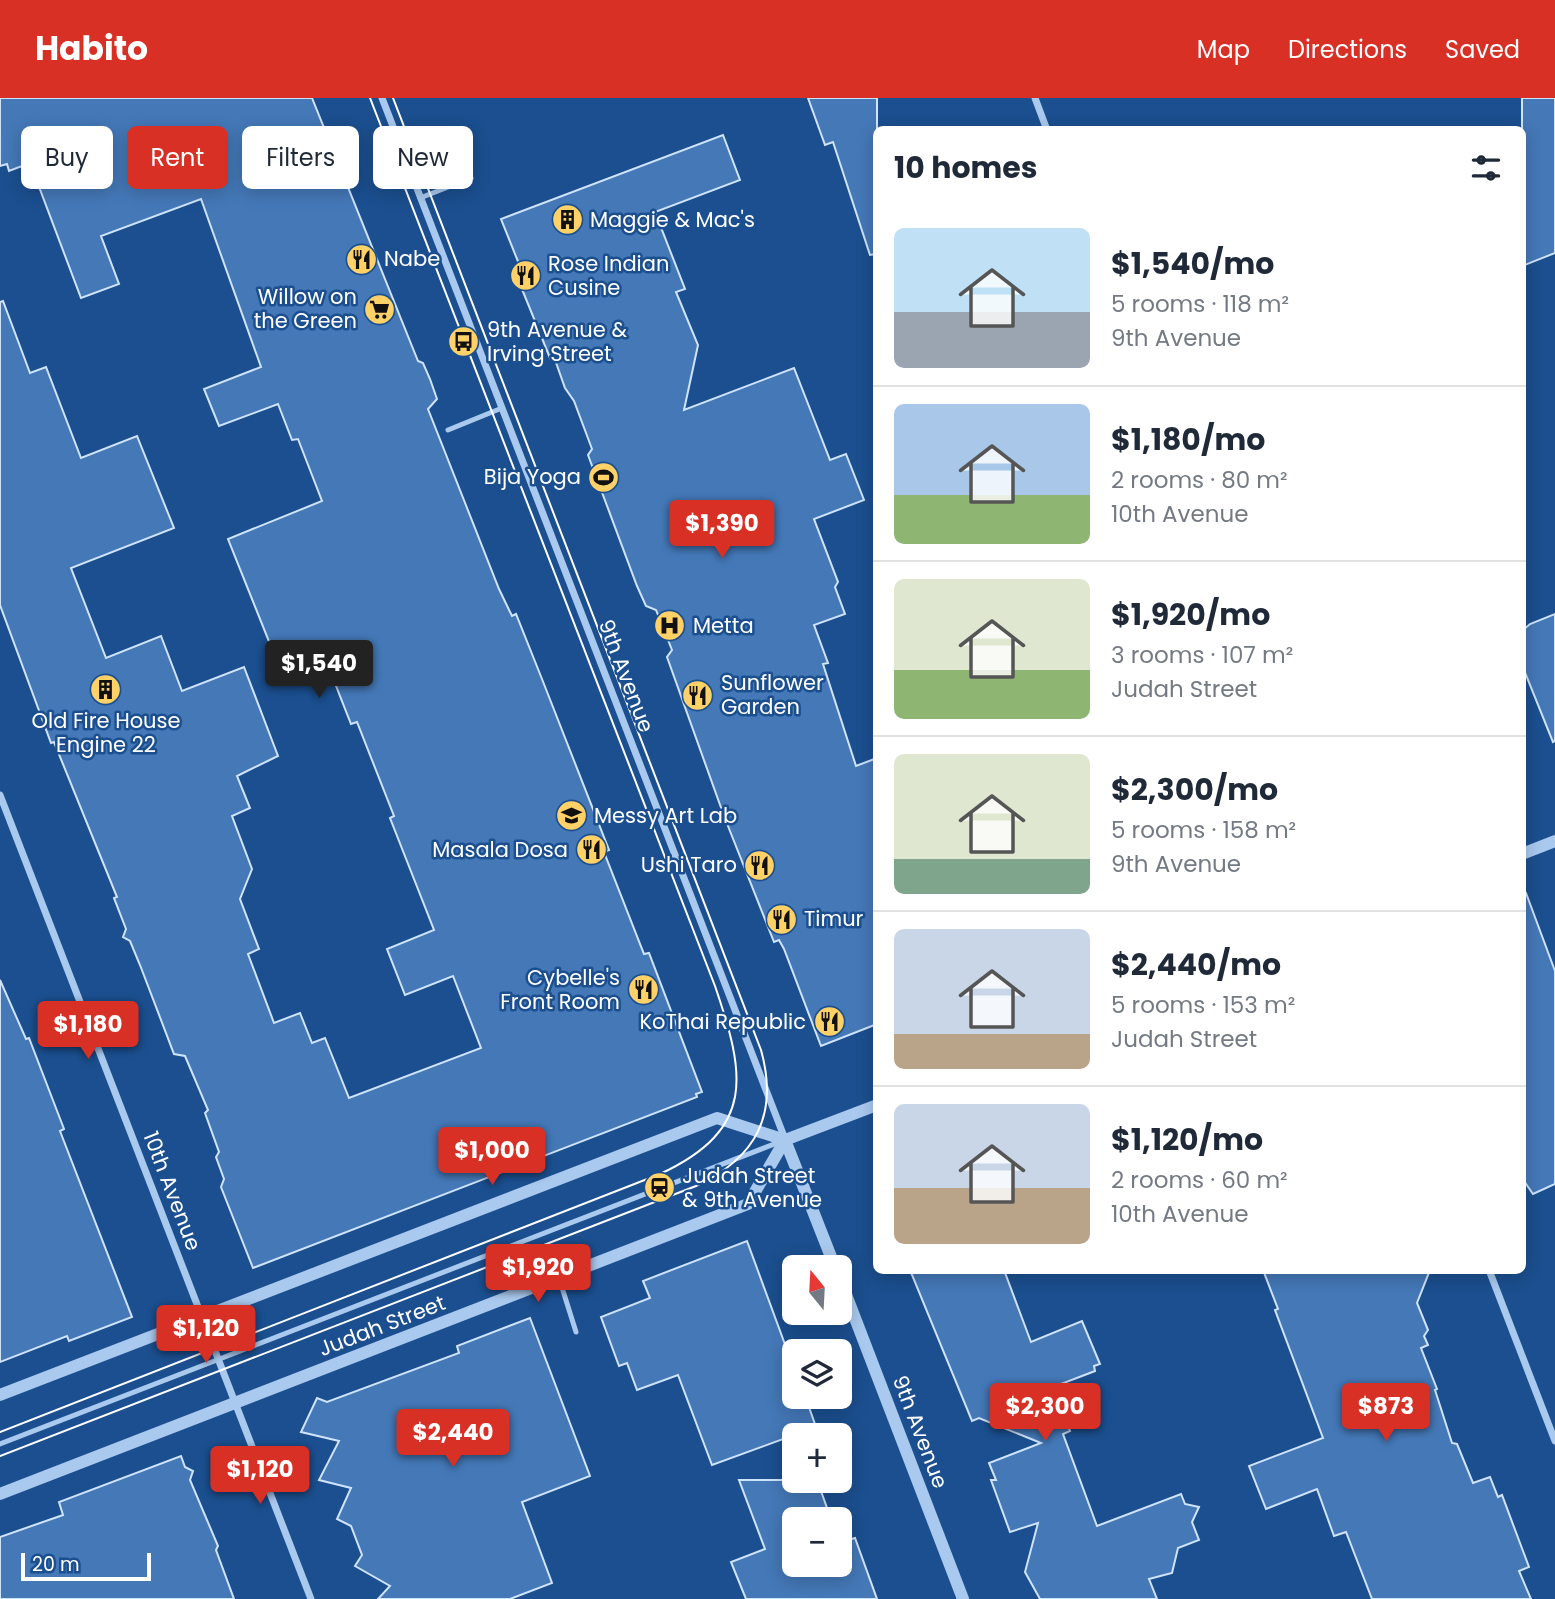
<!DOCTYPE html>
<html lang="en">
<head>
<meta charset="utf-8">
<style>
	:root { --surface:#fff; --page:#f2f2f3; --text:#1f2937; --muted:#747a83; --line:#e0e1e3; --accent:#d93025 }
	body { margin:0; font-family:Poppins,sans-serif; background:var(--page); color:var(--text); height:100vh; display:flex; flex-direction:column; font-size:26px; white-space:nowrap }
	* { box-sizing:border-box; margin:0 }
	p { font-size:23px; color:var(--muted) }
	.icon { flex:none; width:38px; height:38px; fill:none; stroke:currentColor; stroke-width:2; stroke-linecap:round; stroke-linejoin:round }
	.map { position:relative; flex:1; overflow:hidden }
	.sheet { position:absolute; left:873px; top:28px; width:653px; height:1148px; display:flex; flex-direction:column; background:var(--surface); border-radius:10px; box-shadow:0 4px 18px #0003 }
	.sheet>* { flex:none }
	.banner { position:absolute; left:21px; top:28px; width:665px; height:63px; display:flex; gap:14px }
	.needle { width:46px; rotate:342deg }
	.buttons { position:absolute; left:782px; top:1157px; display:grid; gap:14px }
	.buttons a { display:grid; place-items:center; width:70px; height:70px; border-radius:10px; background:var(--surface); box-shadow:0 4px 18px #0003; font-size:35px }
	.scale { position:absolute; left:21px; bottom:18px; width:130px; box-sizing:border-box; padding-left:7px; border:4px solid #fff; border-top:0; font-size:19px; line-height:24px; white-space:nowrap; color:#fff; -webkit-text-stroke:5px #1b4f8f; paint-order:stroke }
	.price { position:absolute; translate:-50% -60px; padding:0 16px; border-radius:7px; background:var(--accent); color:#fff; font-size:23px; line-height:46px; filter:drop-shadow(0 2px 4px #0008) }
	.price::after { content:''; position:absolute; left:50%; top:42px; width:21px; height:16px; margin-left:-10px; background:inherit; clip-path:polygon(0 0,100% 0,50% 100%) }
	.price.active { background:#222; color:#fff }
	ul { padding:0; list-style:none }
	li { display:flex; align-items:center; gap:21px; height:175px; padding:0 21px }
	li+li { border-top:2px solid var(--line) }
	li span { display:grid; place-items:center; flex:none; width:196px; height:140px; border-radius:10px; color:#555 }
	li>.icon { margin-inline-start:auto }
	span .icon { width:84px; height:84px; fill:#fffc; stroke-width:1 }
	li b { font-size:30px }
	h2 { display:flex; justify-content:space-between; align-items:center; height:84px; padding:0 21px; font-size:30px }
	.chip { padding:0 24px; border-radius:10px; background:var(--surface); box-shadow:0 4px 18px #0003; font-size:24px; line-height:63px }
	.chip.active { background:var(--accent); color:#fff }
	header { display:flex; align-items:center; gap:42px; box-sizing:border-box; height:98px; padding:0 35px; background:var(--accent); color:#fff }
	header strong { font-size:33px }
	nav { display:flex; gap:38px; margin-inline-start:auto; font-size:24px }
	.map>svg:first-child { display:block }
	.building { fill:#4478b7; stroke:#cfe3fa; stroke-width:2 }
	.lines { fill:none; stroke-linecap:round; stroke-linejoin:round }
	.service { stroke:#a9c9ee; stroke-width:5 }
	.minor { stroke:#a9c9ee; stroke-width:7 }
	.tertiary { stroke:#a9c9ee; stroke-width:12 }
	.tram { stroke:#fff; stroke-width:2 }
	.labels { text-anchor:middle; stroke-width:5; stroke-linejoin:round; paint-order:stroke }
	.poi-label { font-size:21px; fill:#fff; stroke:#1b4f8f; text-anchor:start }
	.street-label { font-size:21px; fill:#fff; stroke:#1b4f8f }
</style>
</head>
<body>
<header>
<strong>Habito</strong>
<nav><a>Map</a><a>Directions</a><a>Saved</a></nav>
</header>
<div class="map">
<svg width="1555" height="1501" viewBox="0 0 1555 1501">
	<rect width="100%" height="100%" fill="#1b4f8f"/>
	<!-- building -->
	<g class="building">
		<path d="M0,0H312L418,263L423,265L430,281L437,301L428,311L499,491L512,518L516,516L542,581L609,752L604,754L644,856L649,855L702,994L696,996L697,999L253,1170L221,1089L224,1081L216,1059L219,1054L205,1015L208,1012L185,958L174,956L140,867L130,843L123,839L126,831L114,800L117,799L54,644L51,645L0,507V204L3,203L30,275L46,269L81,360L137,338L174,430L71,470L106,560L161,538L182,593L244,569L278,658L237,678L250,710L232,718L252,771L240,801L259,851L248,856L274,925L300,915L312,945L325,940L349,1000L481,950L453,878L405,897L387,851L434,832L390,720L394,718L357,624L351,626L325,560L282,576L228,441L322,403L298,341L292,342L278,306L219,328L204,291L261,269L201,101L101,138L119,186L81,200L30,65L9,73L7,66L0,68Z"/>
		<path d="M808,0H877V156L870,157L833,44L825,47Z"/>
		<path d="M1522,0H1555V155L1522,168Z"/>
		<path d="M723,37L740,82L655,114L685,191L676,194L698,247L684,312L794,270L830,362L846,356L864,402L814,421L838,484L835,489L845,516L814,527L828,565L823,566L856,668L877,660V926L821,948L784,851L779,842L774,844L724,718L667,559L672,552L656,512L646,508L637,488L588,357L592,351L574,303L565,290L554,259L550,260L515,174L519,166L501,121Z"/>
		<path d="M1555,516V643L1553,644L1522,567V533L1530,526Z"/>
		<path d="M1526,795L1555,873V1086L1533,1096L1522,1080V796Z"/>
		<path d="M0,882L26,941L29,940L64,1031L60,1033L132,1219L69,1243L67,1238L0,1264Z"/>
		<path d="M747,1143L794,1271V1298H805L816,1329L712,1367L678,1277L637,1292L627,1265L619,1268L601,1219L650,1200L643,1183Z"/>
		<path d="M910,1172H1004L1031,1244L1082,1223L1100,1266L1094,1268L1095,1273L1053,1289L1070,1333L1063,1336L1097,1428L1181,1396L1185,1406L1199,1409L1192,1424L1199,1442L1178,1450L1172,1475L1149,1481L1157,1501H1040L1025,1474L1038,1425L1010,1434L991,1382H996L989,1365L1041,1345L979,1320L972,1323Z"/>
		<path d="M1263,1172H1430L1417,1205L1428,1232L1424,1238L1428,1247L1421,1250L1437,1291L1435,1292L1452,1345L1457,1346L1473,1385L1490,1379L1498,1399L1502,1397L1529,1469L1519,1473L1531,1501H1372L1346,1434L1334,1438L1317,1391L1266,1411L1249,1368L1323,1340L1275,1212L1278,1211Z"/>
		<path d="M530,1220L590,1378L522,1404L552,1485L510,1501H378L390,1488L355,1468L362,1457L351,1428L337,1421L351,1390L319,1382L339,1343L301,1334L317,1300L327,1304L459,1255L457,1248Z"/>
		<path d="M181,1358L185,1369L193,1373L190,1382L218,1448L216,1452L234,1501H0V1439L63,1417L59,1404Z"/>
		<path d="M739,1382H817L831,1421H794V1466H840V1444L855,1440L877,1501H746L731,1464L765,1451Z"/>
	</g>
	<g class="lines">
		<!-- service -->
		<g class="service">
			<path d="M420,100L471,80"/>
			<path d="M448,332L502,310"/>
			<path d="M559,1180L576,1234"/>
			<path d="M0,1346L782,1043"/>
		</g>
		<!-- minor -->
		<g class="minor">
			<path d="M382,0L785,1041"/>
			<path d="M1035,0L1047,32"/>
			<path d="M0,697L311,1501"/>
			<path d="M1489,1172L1555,1343"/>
		</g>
		<!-- tertiary -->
		<g class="tertiary">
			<path d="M1522,756L1555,743"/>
			<path d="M785,1042L835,1169"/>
			<path d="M840,1181L963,1501"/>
			<path d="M0,1297L717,1020L785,1042"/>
			<path d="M0,1396L748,1106L785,1042L877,1007"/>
		</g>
		<!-- tram -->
		<g class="tram">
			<path d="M0,1334L660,1076C757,1031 745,976 715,888L370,0"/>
			<path d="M0,1358L696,1088C756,1060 779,1017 761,952L393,0"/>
		</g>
	</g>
	<!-- icons -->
	<defs>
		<symbol id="building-disc" viewBox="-11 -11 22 22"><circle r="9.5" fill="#ffd166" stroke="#1b4f8f"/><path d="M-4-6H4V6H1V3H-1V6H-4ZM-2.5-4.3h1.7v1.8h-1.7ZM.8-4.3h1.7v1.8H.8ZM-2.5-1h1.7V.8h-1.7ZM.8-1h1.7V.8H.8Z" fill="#111"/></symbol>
		<symbol id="restaurant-disc" viewBox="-11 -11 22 22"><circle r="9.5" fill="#ffd166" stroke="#1b4f8f"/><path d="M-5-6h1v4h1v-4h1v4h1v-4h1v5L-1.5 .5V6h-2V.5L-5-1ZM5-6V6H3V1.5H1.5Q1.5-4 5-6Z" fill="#111"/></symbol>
		<symbol id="supermarket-disc" viewBox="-11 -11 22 22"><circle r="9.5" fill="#ffd166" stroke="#1b4f8f"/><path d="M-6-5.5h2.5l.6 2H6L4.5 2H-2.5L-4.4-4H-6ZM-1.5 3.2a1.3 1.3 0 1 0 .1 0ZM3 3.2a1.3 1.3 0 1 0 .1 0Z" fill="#111"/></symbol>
		<symbol id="bus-disc" viewBox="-11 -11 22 22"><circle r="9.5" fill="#ffd166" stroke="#1b4f8f"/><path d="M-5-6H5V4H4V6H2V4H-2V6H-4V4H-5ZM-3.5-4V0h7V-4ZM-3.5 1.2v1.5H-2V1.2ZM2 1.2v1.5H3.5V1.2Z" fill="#111"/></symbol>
		<symbol id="stadium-disc" viewBox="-11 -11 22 22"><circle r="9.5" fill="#ffd166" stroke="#1b4f8f"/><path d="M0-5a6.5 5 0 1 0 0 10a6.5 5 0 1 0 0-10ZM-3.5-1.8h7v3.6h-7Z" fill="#111"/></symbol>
		<symbol id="hospital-disc" viewBox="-11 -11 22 22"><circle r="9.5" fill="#ffd166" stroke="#1b4f8f"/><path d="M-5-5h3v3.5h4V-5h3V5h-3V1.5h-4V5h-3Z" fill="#111"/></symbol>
		<symbol id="school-disc" viewBox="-11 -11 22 22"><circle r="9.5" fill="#ffd166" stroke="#1b4f8f"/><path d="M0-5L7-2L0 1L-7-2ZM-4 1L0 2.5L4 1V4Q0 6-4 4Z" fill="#111"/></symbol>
		<symbol id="station-disc" viewBox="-11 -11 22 22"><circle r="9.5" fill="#ffd166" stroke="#1b4f8f"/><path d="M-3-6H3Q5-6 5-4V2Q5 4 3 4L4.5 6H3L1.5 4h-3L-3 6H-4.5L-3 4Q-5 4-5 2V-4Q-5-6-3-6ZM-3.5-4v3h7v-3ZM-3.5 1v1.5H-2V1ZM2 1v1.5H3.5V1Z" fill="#111"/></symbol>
	</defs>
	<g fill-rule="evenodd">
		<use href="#building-disc" x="550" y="104" width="35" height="35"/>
		<use href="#restaurant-disc" x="344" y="144" width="35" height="35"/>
		<use href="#restaurant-disc" x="508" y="160" width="35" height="35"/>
		<use href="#supermarket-disc" x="362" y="194" width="35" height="35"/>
		<use href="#bus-disc" x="446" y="226" width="35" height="35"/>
		<use href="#stadium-disc" x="586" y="362" width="35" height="35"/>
		<use href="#hospital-disc" x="652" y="510" width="35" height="35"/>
		<use href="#building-disc" x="88" y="574" width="35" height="35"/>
		<use href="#restaurant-disc" x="680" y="580" width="35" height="35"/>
		<use href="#school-disc" x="554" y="700" width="35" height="35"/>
		<use href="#restaurant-disc" x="574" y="734" width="35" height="35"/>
		<use href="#restaurant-disc" x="742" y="750" width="35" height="35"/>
		<use href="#restaurant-disc" x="764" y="804" width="35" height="35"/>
		<use href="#restaurant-disc" x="626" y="874" width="35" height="35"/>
		<use href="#restaurant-disc" x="812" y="906" width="35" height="35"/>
		<use href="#station-disc" x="642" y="1072" width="35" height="35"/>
	</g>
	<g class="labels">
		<!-- poi labels -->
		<g class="poi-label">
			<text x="590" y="129">Maggie &amp; Mac's</text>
			<text x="384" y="168">Nabe</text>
			<text x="548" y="173">Rose Indian<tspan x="548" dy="24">Cusine</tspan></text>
			<text x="357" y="206" text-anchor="end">Willow on<tspan x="357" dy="24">the Green</tspan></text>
			<text x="487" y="239">9th Avenue &amp;<tspan x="487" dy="24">Irving Street</tspan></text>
			<text x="581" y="386" text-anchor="end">Bija Yoga</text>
			<text x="693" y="535">Metta</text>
			<text x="721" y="592">Sunflower<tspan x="721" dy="24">Garden</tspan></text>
			<text x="106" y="630" text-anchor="middle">Old Fire House<tspan x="106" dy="24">Engine 22</tspan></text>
			<text x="594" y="725">Messy Art Lab</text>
			<text x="568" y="759" text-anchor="end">Masala Dosa</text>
			<text x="737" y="774" text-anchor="end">Ushi Taro</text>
			<text x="804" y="828">Timur</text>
			<text x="620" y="887" text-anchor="end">Cybelle's<tspan x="620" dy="24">Front Room</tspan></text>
			<text x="806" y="931" text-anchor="end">KoThai Republic</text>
			<text x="682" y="1085">Judah Street<tspan x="682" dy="24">&amp; 9th Avenue</tspan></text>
		</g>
		<!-- street labels -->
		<g class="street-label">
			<text transform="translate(626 578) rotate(69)" y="7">9th Avenue</text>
			<text transform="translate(172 1093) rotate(69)" y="7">10th Avenue</text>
			<text transform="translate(382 1228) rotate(-21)" y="7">Judah Street</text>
			<text transform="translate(920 1334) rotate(69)" y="7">9th Avenue</text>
		</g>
	</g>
</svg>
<div class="buttons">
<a><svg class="needle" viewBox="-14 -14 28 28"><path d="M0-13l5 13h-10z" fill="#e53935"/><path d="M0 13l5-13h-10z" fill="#747a83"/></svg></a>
<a><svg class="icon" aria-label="layers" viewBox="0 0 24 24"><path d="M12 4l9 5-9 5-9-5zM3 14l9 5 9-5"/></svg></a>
<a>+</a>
<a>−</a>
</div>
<div class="scale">20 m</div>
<b class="price" style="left:722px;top:462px">$1,390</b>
<b class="price active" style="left:319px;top:602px">$1,540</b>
<b class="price" style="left:88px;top:963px">$1,180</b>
<b class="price" style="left:492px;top:1089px">$1,000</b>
<b class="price" style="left:538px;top:1206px">$1,920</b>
<b class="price" style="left:206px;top:1267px">$1,120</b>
<b class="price" style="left:1045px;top:1345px">$2,300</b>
<b class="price" style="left:1386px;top:1345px">$873</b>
<b class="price" style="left:453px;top:1371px">$2,440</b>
<b class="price" style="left:260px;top:1408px">$1,120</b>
<div class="banner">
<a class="chip">Buy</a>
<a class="chip active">Rent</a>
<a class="chip">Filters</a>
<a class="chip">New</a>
</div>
<section class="sheet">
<h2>10 homes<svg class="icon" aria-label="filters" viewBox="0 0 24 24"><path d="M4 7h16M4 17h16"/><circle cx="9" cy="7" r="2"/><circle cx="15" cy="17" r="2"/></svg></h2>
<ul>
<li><span style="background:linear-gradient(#bfe0f5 60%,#9aa5b1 0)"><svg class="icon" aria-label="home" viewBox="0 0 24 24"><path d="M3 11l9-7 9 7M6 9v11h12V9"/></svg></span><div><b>$1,540/mo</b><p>5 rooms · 118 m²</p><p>9th Avenue</p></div></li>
<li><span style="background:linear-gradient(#a9c7e8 65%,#8fb573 0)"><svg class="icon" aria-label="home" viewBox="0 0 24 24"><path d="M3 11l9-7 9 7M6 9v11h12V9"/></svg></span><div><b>$1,180/mo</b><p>2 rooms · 80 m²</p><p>10th Avenue</p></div></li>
<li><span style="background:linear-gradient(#dfe7d0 65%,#8fb573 0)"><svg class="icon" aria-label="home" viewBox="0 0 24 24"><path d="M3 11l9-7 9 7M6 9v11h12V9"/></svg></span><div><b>$1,920/mo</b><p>3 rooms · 107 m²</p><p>Judah Street</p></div></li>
<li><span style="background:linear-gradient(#dfe7d0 75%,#7fa58c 0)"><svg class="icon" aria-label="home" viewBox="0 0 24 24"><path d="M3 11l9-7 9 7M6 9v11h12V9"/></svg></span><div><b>$2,300/mo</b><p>5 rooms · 158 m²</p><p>9th Avenue</p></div></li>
<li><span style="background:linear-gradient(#c9d6e8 75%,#b9a48a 0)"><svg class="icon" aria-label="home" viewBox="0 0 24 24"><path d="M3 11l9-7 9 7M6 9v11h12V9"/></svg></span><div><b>$2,440/mo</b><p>5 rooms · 153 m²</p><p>Judah Street</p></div></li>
<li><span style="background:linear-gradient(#c9d6e8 60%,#b9a48a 0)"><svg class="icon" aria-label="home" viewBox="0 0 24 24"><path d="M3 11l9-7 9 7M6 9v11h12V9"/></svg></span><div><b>$1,120/mo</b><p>2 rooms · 60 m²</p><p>10th Avenue</p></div></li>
</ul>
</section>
</div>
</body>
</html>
